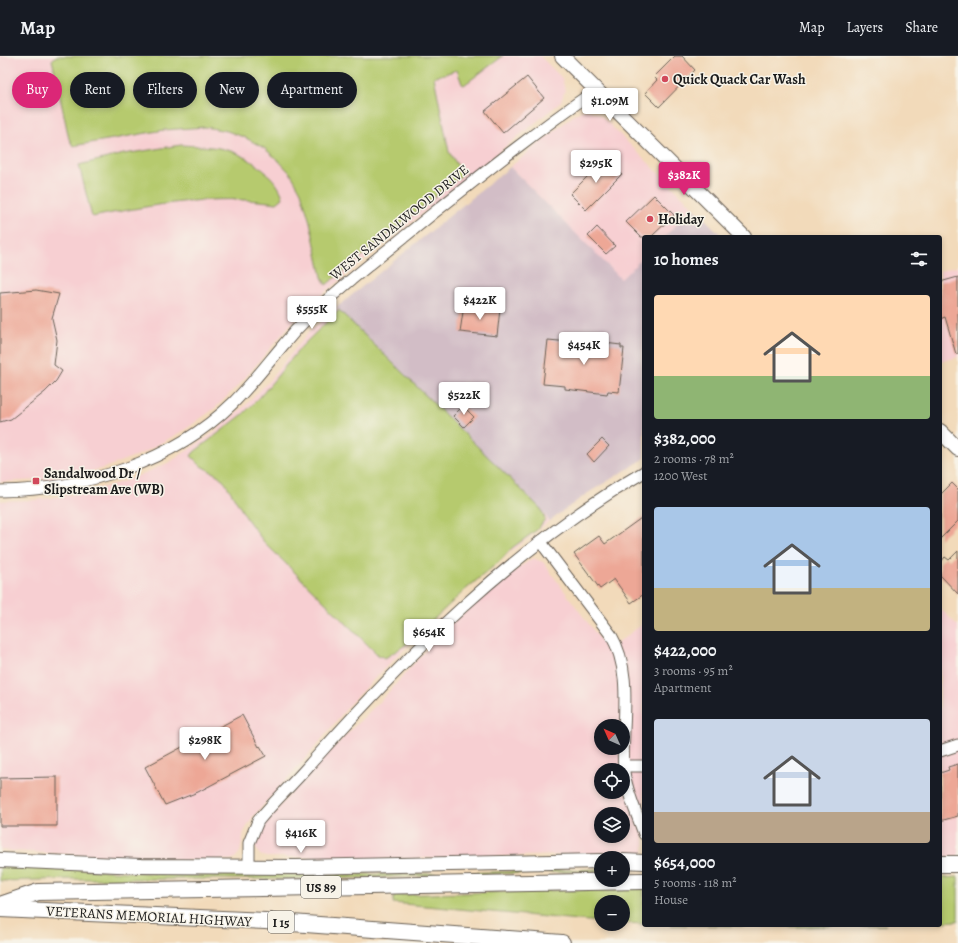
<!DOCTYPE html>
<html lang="en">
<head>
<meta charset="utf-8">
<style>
	:root { --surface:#171b24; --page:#242831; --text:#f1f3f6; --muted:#9ea1a6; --line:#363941; --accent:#db2777 }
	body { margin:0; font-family:Alegreya,serif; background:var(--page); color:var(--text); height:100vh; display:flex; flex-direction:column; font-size:15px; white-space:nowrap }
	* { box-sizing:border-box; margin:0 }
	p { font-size:13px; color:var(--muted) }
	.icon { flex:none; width:22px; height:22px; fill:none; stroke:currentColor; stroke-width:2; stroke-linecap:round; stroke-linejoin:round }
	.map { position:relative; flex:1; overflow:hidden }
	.details { position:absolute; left:642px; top:179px; width:300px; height:692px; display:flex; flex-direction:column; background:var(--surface); border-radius:4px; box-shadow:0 2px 6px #0003 }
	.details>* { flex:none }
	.hud { position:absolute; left:12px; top:16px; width:380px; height:36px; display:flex; gap:8px }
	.needle { width:26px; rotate:315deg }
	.tools { position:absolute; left:594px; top:663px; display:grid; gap:8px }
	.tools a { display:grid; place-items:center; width:36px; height:36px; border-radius:50%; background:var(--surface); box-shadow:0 2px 6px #0003; font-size:20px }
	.price { position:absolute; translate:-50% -34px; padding:0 9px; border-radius:4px; background:#fff; color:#222; font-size:13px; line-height:26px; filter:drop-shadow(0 1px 2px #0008) }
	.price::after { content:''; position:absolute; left:50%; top:24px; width:12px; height:9px; margin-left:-6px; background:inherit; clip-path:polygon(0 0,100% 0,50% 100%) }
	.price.current { background:var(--accent); color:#fff }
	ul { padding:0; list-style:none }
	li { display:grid; align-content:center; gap:8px; height:212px; padding:0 12px }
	li span { display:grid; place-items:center; height:124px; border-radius:4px; color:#555 }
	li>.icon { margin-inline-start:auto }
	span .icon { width:72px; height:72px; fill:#fffc; stroke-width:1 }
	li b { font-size:17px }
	h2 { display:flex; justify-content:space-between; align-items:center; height:48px; padding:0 12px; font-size:17px }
	.pill { padding:0 14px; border-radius:18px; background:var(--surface); box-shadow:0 2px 6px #0003; font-size:14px; line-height:36px }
	.pill.current { background:var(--accent); color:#fff }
	header { display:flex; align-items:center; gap:24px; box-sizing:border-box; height:56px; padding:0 20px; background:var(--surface); border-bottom:1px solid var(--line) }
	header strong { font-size:19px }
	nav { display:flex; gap:22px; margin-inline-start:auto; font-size:14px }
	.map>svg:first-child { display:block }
	.built { fill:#f7cfd2; fill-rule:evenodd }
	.industrial { fill:#d2bdc6 }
	.green { fill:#b6ca6e; stroke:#697345 }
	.building { fill:#eda796 }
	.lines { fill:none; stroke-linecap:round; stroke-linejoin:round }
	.minor-casing { stroke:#675e53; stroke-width:13 }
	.major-casing { stroke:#675e53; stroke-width:16 }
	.highway-casing { stroke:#675e53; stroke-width:18 }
	.minor { stroke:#fff; stroke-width:11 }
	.major { stroke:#fff; stroke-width:14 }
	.highway { stroke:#fff; stroke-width:16 }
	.poi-dot { fill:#d1495b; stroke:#f7f3e8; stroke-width:1.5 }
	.labels { text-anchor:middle; stroke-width:3; stroke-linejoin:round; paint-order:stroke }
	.shield { fill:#f7f3e8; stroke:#5e5c59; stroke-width:1 }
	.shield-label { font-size:13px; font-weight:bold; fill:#1c1c1c }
	.poi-label { font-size:14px; font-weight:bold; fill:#1c1c1c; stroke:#f7f3e8; text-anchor:start }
	.street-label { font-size:14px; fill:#1c1c1c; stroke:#f7f3e8 }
</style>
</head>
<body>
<header>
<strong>Map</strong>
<nav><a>Map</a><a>Layers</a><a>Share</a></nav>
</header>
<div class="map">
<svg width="958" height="887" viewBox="0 0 958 887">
	<rect width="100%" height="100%" fill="#f7f3e8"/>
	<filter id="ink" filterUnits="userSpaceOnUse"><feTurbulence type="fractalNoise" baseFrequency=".025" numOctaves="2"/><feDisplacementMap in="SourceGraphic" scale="8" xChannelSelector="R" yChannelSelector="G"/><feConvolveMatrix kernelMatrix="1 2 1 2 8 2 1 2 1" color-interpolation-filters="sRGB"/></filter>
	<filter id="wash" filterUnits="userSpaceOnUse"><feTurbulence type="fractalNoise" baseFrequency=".012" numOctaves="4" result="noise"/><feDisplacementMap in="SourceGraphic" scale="16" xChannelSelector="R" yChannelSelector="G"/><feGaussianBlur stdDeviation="0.9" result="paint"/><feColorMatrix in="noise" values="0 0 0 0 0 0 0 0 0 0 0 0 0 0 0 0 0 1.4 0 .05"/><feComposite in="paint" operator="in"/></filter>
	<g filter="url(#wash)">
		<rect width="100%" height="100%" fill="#f2daba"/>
		<!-- built -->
		<g class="built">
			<path d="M0,0H540L562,22L565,35L561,45L556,50L314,245L290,269L239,329L215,352L186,373L145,396L104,412L59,423L0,426Z"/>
			<path d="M587,54L599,58L694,152L664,181H644V201L621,224L510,111L574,59L581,55Z"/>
			<path d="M958,210V301L940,306V215Z"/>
			<path d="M336,252L541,453L549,465L466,532L355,642L312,695L252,762L244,776L240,796L235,802L231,804L171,805L0,794V445L37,444L88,436L131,423L170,406L209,380L246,349L268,326L307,278Z"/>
			<path d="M533,502L543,506L608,594L644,567V797L354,804L303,801H266L260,799L254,789L260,773L310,715L385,640L442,576L502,523ZM601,670H623V692H601ZM601,714H623V736H601ZM601,758H623V780H601Z"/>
			<path d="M940,552L958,570V801H940Z"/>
		</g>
		<!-- industrial -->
		<g class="industrial">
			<path d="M510,111L621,223L644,201V403L588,437L549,465L541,453L336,252Z"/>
			<path d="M694,152L723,181H664Z"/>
		</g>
		<!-- green -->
		<g class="green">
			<path d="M56,0H503L464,29L462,28L457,14L434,21L449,96L463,118L326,229L322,221L310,166L301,136L291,118L278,104L264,92L246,82L227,75L205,71L164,74L73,90L69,83L53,8L52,4Z"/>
			<path d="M181,89C197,90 216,90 231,95C249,101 279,122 283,142L277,147C211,138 157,148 92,161L79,109L124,98Z"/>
			<path d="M339,254L541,453L545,463L538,473L512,492L501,504L465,534L407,588L385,602L378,599L264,486L247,463L226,428L219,420L201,410L191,400L194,396L242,359L260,341L302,290Z"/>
			<path d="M0,809L186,819L419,818L601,813V815L320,823H72L0,825Z"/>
			<path d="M958,821V865L940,866V822Z"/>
			<path d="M644,832V868L623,867V846H601V866L393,847L394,839Z"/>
			<path d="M671,869H886L803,871Z"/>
		</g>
		<g id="blocks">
			<!-- building -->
			<g class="building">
				<path d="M675,0H682L695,14L659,51L645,37L657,24L654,21Z"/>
				<path d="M527,21L544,42L503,77L485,55Z"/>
				<path d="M606,102L622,118L586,154L570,138Z"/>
				<path d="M654,139L674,159L651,181H641L626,166Z"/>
				<path d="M597,171L615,190L606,198L588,180Z"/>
				<path d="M958,221V298H956L945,261L940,263V226Z"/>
				<path d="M36,234L59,238L52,262L57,284L54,309L62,315L56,325L45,336L11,363L0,366V237Z"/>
				<path d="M464,249L500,253L497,280L460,276Z"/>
				<path d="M571,283L621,289V292H624L619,336L608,335L607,338L565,333V330L543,328L548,284L570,286Z"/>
				<path d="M463,350L474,361L464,371L453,360Z"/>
				<path d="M602,383L609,390L594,406L587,398Z"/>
				<path d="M952,427L958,433V465L940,483V439Z"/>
				<path d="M644,460V538L631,547L614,523L600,533L574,498L599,480L605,488Z"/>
				<path d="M958,495V538L940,519V507L945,501L949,504Z"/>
				<path d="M242,659L259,691L260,690L266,700L198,736L165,749L145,711Z"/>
				<path d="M958,708V760L940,765V717L949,714L948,711Z"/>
				<path d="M57,721V770H0V722Z"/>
			</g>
		</g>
	</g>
	<g filter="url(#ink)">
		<use href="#blocks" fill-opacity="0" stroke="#675e53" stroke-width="1"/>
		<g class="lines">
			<defs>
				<g id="minor">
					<path d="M0,435C83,434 173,406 233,347C252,328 267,308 284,288C300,268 319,250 339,234C369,208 401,184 431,159C485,116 539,73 596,34"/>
					<path d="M540,485L611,579C635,620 620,672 624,716C627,738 637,757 644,778"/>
					<path d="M940,695L958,689"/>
					<path d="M624,710H644"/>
					<path d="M249,811V787L258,765C274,745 294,727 311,707C410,596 514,491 644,416"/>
				</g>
				<g id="major">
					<path d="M562,0L744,181"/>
					<path d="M940,375L958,393"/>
					<path d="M0,804L141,810L296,811L601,805"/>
					<path d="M623,805L644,806"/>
				</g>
				<g id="highway">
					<path d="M940,808H958"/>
					<path d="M0,849L38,836L644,825"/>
					<path d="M0,853L265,865L562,887"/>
				</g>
			</defs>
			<!-- minor casing -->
			<use href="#minor" class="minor-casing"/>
			<!-- major casing -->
			<use href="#major" class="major-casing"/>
			<!-- highway casing -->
			<use href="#highway" class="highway-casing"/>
			<!-- minor -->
			<use href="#minor" class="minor"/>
			<!-- major -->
			<use href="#major" class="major"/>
			<!-- highway -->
			<use href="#highway" class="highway"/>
		</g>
	</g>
	<!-- markers -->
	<g class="poi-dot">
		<circle cx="665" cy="23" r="4"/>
		<circle cx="650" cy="163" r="4"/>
		<rect x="32" y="421" width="8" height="8" rx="2"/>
	</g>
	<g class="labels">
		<!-- shield labels -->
		<g class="shield">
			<rect x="301" y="820" width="40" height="22" rx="3"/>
			<rect x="268" y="855" width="26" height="22" rx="3"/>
		</g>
		<g class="shield-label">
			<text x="321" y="836">US 89</text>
			<text x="281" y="871">I 15</text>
		</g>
		<!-- poi labels -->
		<g class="poi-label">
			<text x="673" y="28">Quick Quack Car Wash</text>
			<text x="658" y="168">Holiday</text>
			<text x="44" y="422">Sandalwood Dr /<tspan x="44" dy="16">Slipstream Ave (WB)</tspan></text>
		</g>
		<!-- street labels -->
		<g class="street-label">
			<text transform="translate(399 166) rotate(-39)" y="5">WEST SANDALWOOD DRIVE</text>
			<text transform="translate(149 860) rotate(3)" y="5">VETERANS MEMORIAL HIGHWAY</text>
		</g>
	</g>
</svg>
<div class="tools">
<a><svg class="needle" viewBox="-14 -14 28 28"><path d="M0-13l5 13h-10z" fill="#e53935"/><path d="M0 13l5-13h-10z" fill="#9ea1a6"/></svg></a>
<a><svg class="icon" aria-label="locate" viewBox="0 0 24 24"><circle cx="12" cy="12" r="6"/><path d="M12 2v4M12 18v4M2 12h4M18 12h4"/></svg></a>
<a><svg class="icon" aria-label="layers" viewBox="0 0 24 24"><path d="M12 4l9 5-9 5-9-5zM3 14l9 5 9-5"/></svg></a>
<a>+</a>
<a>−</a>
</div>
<b class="price" style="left:610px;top:66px">$1.09M</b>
<b class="price" style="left:596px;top:128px">$295K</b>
<b class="price current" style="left:684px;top:140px">$382K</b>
<b class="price" style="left:480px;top:265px">$422K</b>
<b class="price" style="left:312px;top:274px">$555K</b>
<b class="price" style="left:584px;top:310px">$454K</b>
<b class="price" style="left:464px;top:360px">$522K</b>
<b class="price" style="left:429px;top:597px">$654K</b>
<b class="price" style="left:205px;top:705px">$298K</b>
<b class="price" style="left:301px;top:798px">$416K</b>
<div class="hud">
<a class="pill current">Buy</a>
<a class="pill">Rent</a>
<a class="pill">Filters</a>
<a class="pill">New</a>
<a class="pill">Apartment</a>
</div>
<section class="details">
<h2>10 homes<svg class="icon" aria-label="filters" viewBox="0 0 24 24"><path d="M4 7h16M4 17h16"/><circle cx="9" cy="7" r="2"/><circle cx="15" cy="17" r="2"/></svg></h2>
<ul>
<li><span style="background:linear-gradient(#ffd9b3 65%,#8fb573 0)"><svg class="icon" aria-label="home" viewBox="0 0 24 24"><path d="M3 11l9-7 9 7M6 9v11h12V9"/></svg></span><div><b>$382,000</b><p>2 rooms · 78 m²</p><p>1200 West</p></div></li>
<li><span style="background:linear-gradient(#a9c7e8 65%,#c2b280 0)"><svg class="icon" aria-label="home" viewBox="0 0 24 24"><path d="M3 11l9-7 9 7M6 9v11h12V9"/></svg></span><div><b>$422,000</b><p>3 rooms · 95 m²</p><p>Apartment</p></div></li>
<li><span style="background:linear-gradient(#c9d6e8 75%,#b9a48a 0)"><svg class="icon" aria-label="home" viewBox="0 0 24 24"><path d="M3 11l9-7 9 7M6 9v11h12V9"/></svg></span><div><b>$654,000</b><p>5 rooms · 118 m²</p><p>House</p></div></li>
</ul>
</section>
</div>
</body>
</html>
